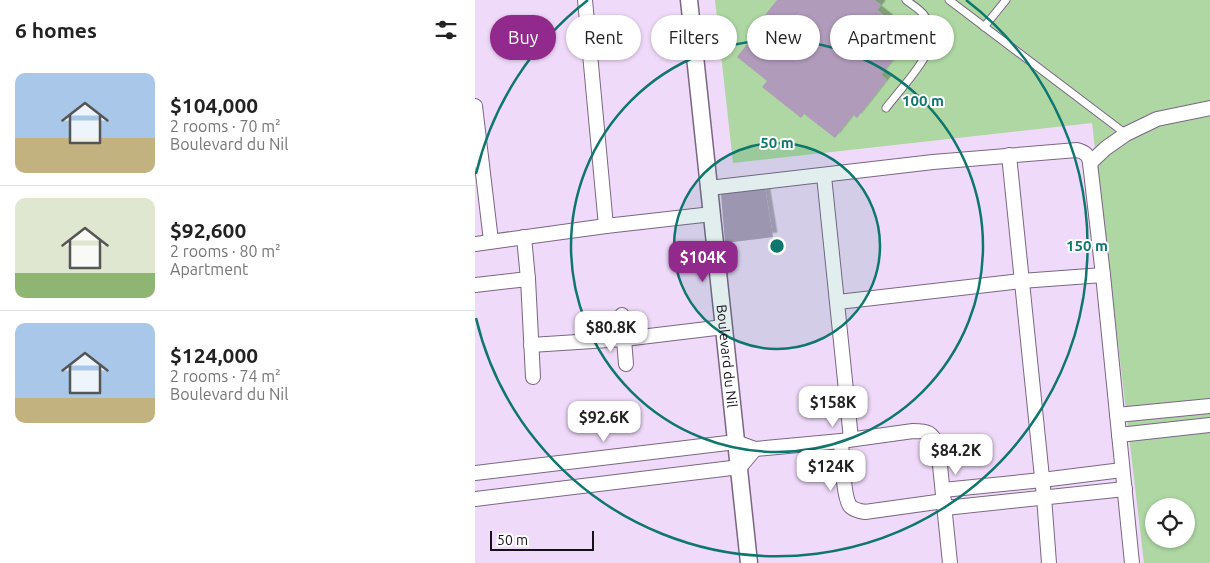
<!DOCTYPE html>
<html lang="en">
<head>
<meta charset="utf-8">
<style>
	:root { --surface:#fff; --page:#f2f2f2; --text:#222; --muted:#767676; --line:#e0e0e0; --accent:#92298c }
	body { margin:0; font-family:Ubuntu,sans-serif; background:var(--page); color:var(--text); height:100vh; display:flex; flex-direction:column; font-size:19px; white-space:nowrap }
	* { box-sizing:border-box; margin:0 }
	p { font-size:16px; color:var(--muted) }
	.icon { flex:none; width:28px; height:28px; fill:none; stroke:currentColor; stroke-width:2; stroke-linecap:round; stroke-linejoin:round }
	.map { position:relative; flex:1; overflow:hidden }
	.details { display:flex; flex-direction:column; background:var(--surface); width:475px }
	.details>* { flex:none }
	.top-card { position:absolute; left:15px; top:15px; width:475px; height:45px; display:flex; gap:10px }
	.controls { position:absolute; left:670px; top:498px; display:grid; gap:10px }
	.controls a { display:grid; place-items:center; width:50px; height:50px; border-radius:50%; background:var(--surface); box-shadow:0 1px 4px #0004; font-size:25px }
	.scale { position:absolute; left:15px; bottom:12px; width:104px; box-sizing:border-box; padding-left:5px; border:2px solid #170f1a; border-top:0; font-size:14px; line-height:18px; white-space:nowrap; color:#170f1a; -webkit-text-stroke:4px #fff; paint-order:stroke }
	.price { position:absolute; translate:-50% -42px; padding:0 11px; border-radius:10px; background:#fff; color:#222; font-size:16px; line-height:32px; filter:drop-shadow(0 1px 2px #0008) }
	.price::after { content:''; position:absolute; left:50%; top:30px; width:15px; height:11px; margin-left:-8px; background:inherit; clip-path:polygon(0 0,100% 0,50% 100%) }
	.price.selected { background:var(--accent); color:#fff }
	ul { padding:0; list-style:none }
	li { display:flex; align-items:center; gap:15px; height:125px; padding:0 15px }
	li+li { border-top:1px solid var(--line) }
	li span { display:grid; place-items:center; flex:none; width:140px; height:100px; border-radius:10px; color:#555 }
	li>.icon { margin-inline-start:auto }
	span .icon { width:60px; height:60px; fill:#fffc; stroke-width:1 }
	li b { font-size:21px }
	h2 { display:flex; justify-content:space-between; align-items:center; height:60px; padding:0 15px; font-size:21px }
	.tag { padding:0 18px; border-radius:22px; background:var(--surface); box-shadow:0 1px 4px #0004; font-size:18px; line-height:45px }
	.tag.selected { background:var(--accent); color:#fff }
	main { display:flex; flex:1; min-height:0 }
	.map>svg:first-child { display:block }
	.green { fill:#aed7a3; fill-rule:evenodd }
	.building { fill:#b09bba; filter:url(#shadow) }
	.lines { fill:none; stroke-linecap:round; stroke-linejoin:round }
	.service-casing { stroke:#7a6683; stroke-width:9 }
	.minor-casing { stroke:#7a6683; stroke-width:16 }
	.tertiary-casing { stroke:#7a6683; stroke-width:19 }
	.service { stroke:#fff; stroke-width:7 }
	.minor { stroke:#fff; stroke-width:14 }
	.tertiary { stroke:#fff; stroke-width:16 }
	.ring { fill:none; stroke:#0f766e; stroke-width:2.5 }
	.labels { text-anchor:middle; stroke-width:4; stroke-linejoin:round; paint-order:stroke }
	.street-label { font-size:14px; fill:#170f1a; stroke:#fff }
	.centre { fill:#0f766e; stroke:#fff; stroke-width:2.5 }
	.ring-label { font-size:15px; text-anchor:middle; font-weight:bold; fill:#0f766e; stroke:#fff; stroke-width:4; stroke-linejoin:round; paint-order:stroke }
</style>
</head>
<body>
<main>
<section class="details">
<h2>6 homes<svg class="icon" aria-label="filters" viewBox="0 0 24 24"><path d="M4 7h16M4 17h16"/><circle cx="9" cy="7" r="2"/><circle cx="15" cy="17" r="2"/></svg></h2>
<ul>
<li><span style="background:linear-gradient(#a9c7e8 65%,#c2b280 0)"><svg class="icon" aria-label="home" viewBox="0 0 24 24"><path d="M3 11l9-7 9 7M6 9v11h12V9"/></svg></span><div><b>$104,000</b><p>2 rooms · 70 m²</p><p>Boulevard du Nil</p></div></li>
<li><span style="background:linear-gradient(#dfe7d0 75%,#8fb573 0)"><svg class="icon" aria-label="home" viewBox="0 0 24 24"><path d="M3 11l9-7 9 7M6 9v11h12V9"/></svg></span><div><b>$92,600</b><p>2 rooms · 80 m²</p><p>Apartment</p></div></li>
<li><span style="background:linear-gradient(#a9c7e8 75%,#c2b280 0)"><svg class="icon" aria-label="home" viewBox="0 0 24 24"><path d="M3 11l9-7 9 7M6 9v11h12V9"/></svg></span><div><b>$124,000</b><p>2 rooms · 74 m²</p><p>Boulevard du Nil</p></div></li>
</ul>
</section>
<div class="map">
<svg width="735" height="563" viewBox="0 0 735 563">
	<defs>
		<filter id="shadow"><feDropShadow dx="4.5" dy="-4.5" stdDeviation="0" flood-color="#0004"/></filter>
	</defs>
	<rect width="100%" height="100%" fill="#f0dafa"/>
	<!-- green -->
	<path class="green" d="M240,0H735V563H669L617,123L258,163ZM679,506H711V539H679Z"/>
	<!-- building -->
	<g class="building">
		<path d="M302,0H399L406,5L402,10L436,37L406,75L412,80L382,118L378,115L360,138L329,114L326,118L287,87L292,81L262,57L281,33L278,30Z"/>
		<path d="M290,188L298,237L250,243L246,194Z"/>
	</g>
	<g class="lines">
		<defs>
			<g id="service">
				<path d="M474,0L651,134"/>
				<path d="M509,27L531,0"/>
				<path d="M411,108C424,91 453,60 457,40C459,32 454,21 449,15C445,9 437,5 431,0"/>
			</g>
			<g id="minor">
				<path d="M110,0L131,226"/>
				<path d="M0,106L16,241"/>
				<path d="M534,155L569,497L574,563"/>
				<path d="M615,163L631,148L651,134L682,119L735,108"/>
				<path d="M349,176L376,439"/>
				<path d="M234,188L458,162L602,150C610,152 614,155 615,163L628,275L657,563"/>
				<path d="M49,237L53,279L58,377"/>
				<path d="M0,244L131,226L237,214"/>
				<path d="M0,285L53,279"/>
				<path d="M363,302L546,281L628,275"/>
				<path d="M147,315L151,364"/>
				<path d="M56,345L149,339L249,327"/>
				<path d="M642,415L735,406"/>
				<path d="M644,435L735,425"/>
				<path d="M366,441C367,455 368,496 375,506C379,510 384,511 390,512L469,501"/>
				<path d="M0,473L261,442L280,449L366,441L438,431C452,431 457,432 463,446L475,563"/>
				<path d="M468,490L567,480L647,470"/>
				<path d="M0,499L265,467L280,449"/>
				<path d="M470,508L650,489"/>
			</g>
			<g id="tertiary">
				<path id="s1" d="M214,0L274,563"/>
			</g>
		</defs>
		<!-- service casing -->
		<use href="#service" class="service-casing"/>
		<!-- minor casing -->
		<use href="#minor" class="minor-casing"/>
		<!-- tertiary casing -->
		<use href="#tertiary" class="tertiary-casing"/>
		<!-- service -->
		<use href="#service" class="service"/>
		<!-- minor -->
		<use href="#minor" class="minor"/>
		<!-- tertiary -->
		<use href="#tertiary" class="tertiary"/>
	</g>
	<!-- distance rings -->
	<circle cx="302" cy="246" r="103" fill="#0f766e" fill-opacity=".12"/>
	<g class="ring">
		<circle cx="302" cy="246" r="103"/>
		<circle cx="302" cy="246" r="206"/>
		<path d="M1 174A310 310 0 0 1 113 0M491 0A310 310 0 1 1 1 318"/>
	</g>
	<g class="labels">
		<!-- street labels -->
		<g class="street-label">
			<text dy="5" stroke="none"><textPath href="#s1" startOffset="358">Boulevard du Nil</textPath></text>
		</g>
	</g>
	<circle cx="302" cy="246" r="8" class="centre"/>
	<g class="ring-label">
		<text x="448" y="106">100 m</text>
		<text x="302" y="148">50 m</text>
		<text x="612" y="251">150 m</text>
	</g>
</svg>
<div class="controls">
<a><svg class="icon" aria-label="locate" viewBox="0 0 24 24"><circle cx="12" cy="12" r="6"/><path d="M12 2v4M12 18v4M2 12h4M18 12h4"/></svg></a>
</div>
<div class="scale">50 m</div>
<b class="price selected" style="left:228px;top:283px">$104K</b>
<b class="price" style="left:136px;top:353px">$80.8K</b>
<b class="price" style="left:358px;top:428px">$158K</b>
<b class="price" style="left:129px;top:443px">$92.6K</b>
<b class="price" style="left:481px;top:476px">$84.2K</b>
<b class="price" style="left:356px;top:492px">$124K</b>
<div class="top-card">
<a class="tag selected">Buy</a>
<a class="tag">Rent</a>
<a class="tag">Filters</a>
<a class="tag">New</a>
<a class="tag">Apartment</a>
</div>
</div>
</main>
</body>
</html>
